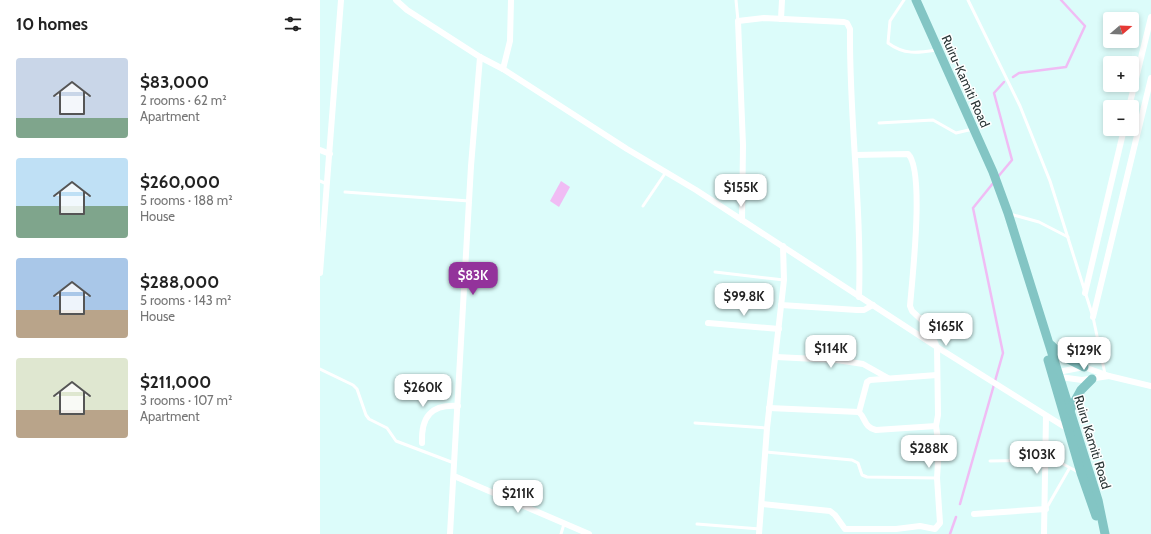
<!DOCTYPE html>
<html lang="en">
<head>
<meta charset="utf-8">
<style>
	:root { --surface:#fff; --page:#f6f6f6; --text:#222; --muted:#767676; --accent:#93339b }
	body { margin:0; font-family:Cabin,sans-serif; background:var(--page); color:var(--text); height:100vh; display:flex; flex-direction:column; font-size:15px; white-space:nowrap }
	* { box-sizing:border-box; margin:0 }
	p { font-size:13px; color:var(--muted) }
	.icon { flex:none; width:22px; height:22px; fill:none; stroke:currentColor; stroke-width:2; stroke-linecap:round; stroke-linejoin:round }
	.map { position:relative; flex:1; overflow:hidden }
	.drawer { display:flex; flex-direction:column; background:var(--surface); width:320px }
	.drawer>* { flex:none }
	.needle { width:26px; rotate:71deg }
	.buttons { position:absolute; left:783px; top:12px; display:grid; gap:8px }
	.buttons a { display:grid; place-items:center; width:36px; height:36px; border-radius:4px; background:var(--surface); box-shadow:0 2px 6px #0003; font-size:20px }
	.price { position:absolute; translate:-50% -34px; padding:0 9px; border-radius:8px; background:#fff; color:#222; font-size:13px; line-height:26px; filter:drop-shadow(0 1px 2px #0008) }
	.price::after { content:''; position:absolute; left:50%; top:24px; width:12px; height:9px; margin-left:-6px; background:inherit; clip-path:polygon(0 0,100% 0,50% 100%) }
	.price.selected { background:var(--accent); color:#fff }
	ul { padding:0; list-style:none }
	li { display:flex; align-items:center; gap:12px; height:100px; padding:0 16px }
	li span { display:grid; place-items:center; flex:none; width:112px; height:80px; border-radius:4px; color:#555 }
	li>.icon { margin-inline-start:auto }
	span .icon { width:48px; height:48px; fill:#fffc; stroke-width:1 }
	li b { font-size:17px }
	h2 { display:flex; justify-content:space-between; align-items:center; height:48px; padding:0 16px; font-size:17px }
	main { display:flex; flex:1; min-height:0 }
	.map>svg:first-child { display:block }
	.water { fill:#f0bcf4 }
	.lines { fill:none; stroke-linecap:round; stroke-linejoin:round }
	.stream { stroke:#f0bcf4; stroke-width:2.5 }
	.lane { stroke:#fff; stroke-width:3 }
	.street { stroke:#fff; stroke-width:6 }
	.primary { stroke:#83c5c4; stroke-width:9 }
	.labels { text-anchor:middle; stroke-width:3; stroke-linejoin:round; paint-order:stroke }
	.street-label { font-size:13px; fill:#293535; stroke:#fff }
</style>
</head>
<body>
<main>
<section class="drawer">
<h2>10 homes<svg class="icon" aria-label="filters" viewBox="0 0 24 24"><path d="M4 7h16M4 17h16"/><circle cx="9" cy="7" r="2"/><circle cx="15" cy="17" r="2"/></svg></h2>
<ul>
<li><span style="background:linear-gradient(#c9d6e8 75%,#7fa58c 0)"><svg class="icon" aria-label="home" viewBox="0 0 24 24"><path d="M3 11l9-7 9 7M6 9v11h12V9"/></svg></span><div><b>$83,000</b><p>2 rooms · 62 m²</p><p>Apartment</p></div></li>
<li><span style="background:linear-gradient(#bfe0f5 60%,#7fa58c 0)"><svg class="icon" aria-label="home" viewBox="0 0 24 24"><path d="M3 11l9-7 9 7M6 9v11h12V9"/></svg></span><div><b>$260,000</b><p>5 rooms · 188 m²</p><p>House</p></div></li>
<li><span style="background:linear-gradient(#a9c7e8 65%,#b9a48a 0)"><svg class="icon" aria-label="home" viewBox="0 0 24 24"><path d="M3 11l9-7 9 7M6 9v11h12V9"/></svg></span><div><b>$288,000</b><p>5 rooms · 143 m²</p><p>House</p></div></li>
<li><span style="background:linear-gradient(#dfe7d0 65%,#b9a48a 0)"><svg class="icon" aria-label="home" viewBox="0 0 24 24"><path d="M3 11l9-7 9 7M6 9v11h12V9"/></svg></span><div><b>$211,000</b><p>3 rooms · 107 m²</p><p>Apartment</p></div></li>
</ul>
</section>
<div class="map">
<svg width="831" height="534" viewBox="0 0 831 534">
	<rect width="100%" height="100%" fill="#dcfcfa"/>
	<!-- water -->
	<path class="water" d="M241,181L250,187L239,207L230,201Z"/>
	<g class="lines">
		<!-- stream -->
		<g class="stream">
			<path d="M693,77L699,73L746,67L765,26L741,0"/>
			<path d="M677,178L692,160L674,93L684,82"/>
			<path d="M640,504L683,353L653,208L674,182"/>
			<path d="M630,534L636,517"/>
		</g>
		<!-- lane -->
		<g class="lane">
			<path d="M416,0L418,21"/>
			<path d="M584,0L570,21L568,43C584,55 598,53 616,50"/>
			<path d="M648,0L700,106L730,181L773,317L785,374"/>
			<path d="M559,123L613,120L636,133L653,129"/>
			<path d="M0,181L7,184"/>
			<path d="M25,192L149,201"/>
			<path d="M323,206L346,172"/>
			<path d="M690,214L719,222L748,237"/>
			<path d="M395,272L464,280"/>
			<path d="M763,364L772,359L779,350"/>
			<path d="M0,369L33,385L37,389L46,415L49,419L67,428L76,441L134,463"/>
			<path d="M375,423L447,428"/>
			<path d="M727,444L743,464L760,473"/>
			<path d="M446,452L532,460L538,463L542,475L547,477L617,478"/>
			<path d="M670,461L726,460"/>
			<path d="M726,509L749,469"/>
			<path d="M377,524L440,529"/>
			<path d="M241,534L244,524"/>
		</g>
		<!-- street -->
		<g class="street">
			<path d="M76,0L87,10L160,57L183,69L307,149L376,190L617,347L748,429"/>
			<path d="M461,19L462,0"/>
			<path d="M183,69L190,41L191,0"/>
			<path d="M809,107L831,17"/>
			<path d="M0,150L10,154"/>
			<path d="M422,220L423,145L418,21L444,18L524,22L527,23L530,29C529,118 542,207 539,297"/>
			<path d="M0,273L21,0"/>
			<path d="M765,293L804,129"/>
			<path d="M461,305L537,310H544L553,305"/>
			<path d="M773,317L831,78"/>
			<path d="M388,323L459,329"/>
			<path d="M456,357L517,360L543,364L568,378"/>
			<path d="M738,372L764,367L789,376L831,386"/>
			<path d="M740,377L762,380L789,376"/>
			<path d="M449,408L539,412C546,419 544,427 556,430L616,426L618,415L617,347L607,325L592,311L590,306C592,280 605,170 588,154L535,155"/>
			<path d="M539,412L547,382L550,380L617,375"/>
			<path d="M102,443C101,417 111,404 138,406"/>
			<path d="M134,476L269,534"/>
			<path d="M442,504L510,511L515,515L525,529H576L600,526L615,529L620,523L617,478L619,447L616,426"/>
			<path d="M654,514L726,509"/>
			<path d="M130,534L151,166L160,57"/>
			<path d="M439,534L447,428L464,280L463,246"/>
			<path d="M724,534L726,416"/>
		</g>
		<!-- primary -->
		<g class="primary">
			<path d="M596,0L673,172L688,213L778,500L785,534"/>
			<path d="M731,345L744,357L764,367"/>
			<path d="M728,360L761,473L776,516"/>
			<path d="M750,410L761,390L772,379"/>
		</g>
	</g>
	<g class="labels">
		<!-- street labels -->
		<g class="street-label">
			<text transform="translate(646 81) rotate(66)" y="5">Ruiru-Kamiti Road</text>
			<text transform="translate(773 442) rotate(73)" y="5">Ruiru Kamiti Road</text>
		</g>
	</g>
</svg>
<div class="buttons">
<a><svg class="needle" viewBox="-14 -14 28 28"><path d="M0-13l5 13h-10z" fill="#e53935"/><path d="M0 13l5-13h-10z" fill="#767676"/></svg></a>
<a>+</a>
<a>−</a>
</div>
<b class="price" style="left:421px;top:208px">$155K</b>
<b class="price selected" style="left:153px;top:296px">$83K</b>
<b class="price" style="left:424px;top:317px">$99.8K</b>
<b class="price" style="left:626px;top:347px">$165K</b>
<b class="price" style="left:511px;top:369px">$114K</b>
<b class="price" style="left:764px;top:371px">$129K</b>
<b class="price" style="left:103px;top:408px">$260K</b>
<b class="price" style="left:609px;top:469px">$288K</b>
<b class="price" style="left:717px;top:475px">$103K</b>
<b class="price" style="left:198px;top:514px">$211K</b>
</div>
</main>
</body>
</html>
